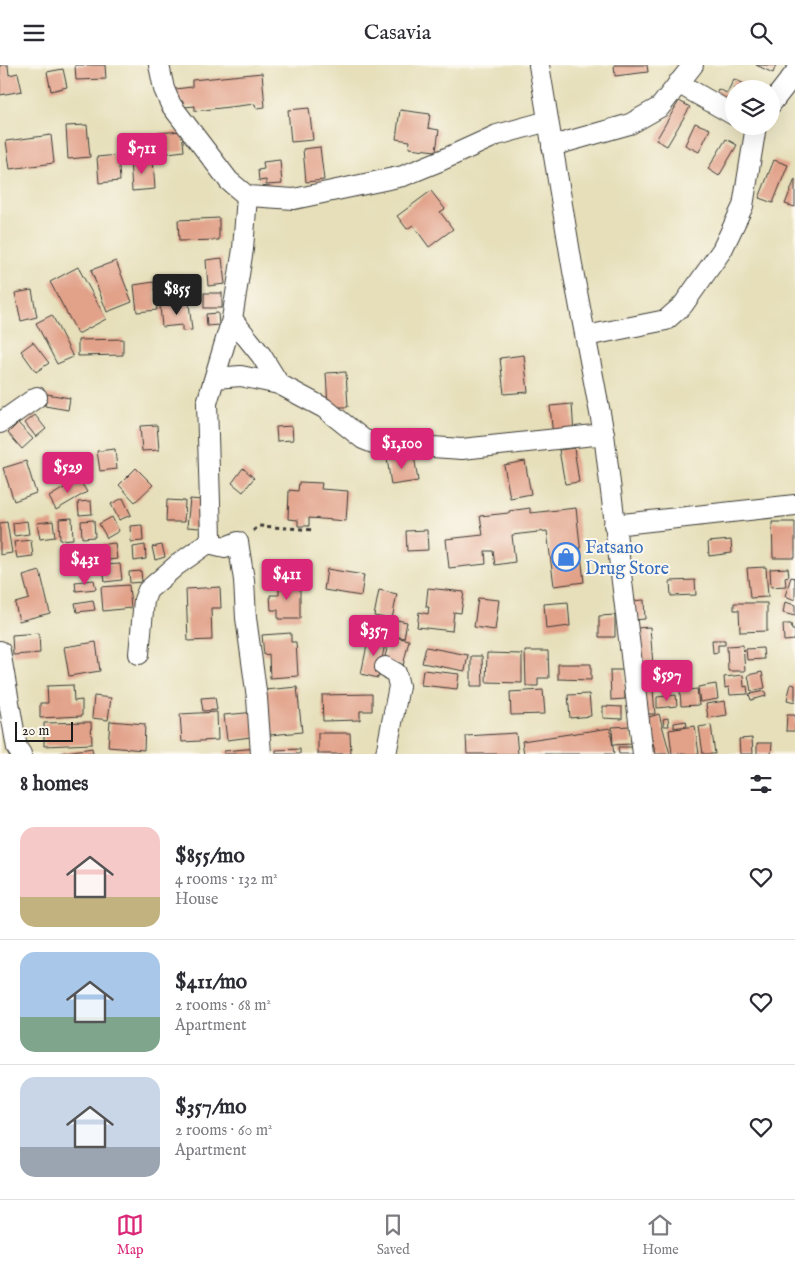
<!DOCTYPE html>
<html lang="en">
<head>
<meta charset="utf-8">
<style>
	:root { --surface:#fff; --page:#f7f7f7; --text:#2b2b33; --muted:#7c7c81; --line:#e1e1e2; --accent:#db2777 }
	body { margin:0; font-family:"IM FELL English",serif; background:var(--page); color:var(--text); height:100vh; display:flex; flex-direction:column; font-size:19px; white-space:nowrap }
	* { box-sizing:border-box; margin:0 }
	p { font-size:16px; color:var(--muted) }
	.icon { flex:none; width:28px; height:28px; fill:none; stroke:currentColor; stroke-width:2; stroke-linecap:round; stroke-linejoin:round }
	.map { position:relative; height:689px; overflow:hidden }
	.details { display:flex; flex-direction:column; background:var(--surface); flex:1 }
	.details>* { flex:none }
	.fabs { position:absolute; left:725px; top:15px; display:grid; gap:10px }
	.fabs a { display:grid; place-items:center; width:55px; height:55px; border-radius:50%; background:var(--surface); box-shadow:0 5px 20px #0002; font-size:25px }
	.scale { position:absolute; left:15px; bottom:12px; width:58px; box-sizing:border-box; padding-left:5px; border:2px solid #1c1c1c; border-top:0; font-size:14px; line-height:18px; white-space:nowrap; color:#1c1c1c; -webkit-text-stroke:4px #fbf7ec; paint-order:stroke }
	.price { position:absolute; translate:-50% -42px; padding:0 11px; border-radius:5px; background:var(--accent); color:#fff; font-size:16px; line-height:32px; filter:drop-shadow(0 1px 2px #0008) }
	.price::after { content:''; position:absolute; left:50%; top:30px; width:15px; height:11px; margin-left:-8px; background:inherit; clip-path:polygon(0 0,100% 0,50% 100%) }
	.price.active { background:#222; color:#fff }
	ul { padding:0; list-style:none }
	li { display:flex; align-items:center; gap:15px; height:125px; padding:0 20px }
	li+li { border-top:1px solid var(--line) }
	li span { display:grid; place-items:center; flex:none; width:140px; height:100px; border-radius:15px; color:#555 }
	li>.icon { margin-inline-start:auto }
	span .icon { width:60px; height:60px; fill:#fffc; stroke-width:1 }
	li b { font-size:21px }
	h2 { display:flex; justify-content:space-between; align-items:center; height:60px; padding:0 20px; font-size:21px }
	header { display:flex; justify-content:space-between; align-items:center; height:65px; padding:0 20px; background:var(--surface); font-size:22px; font-weight:600 }
	.dock { display:flex; justify-content:space-around; align-items:center; height:70px; border-top:1px solid var(--line); background:var(--surface); font-size:14px; color:var(--muted) }
	.dock a { display:grid; justify-items:center; gap:2px }
	.dock .active { color:var(--accent) }
	.map>svg:first-child { display:block }
	.building { fill:#e2a28a }
	.lines { fill:none; stroke-linecap:round; stroke-linejoin:round }
	.street-casing { stroke:#3a3934; stroke-width:22 }
	.path { stroke:#3a3934; stroke-width:3; stroke-dasharray:4 4; stroke-linecap:butt }
	.street { stroke:#fff; stroke-width:20 }
	.labels { text-anchor:middle; stroke-width:4; stroke-linejoin:round; paint-order:stroke }
	.shop-label { font-size:18px; fill:#366cbe; stroke:#fbf7ec; text-anchor:start }
</style>
</head>
<body>
<header><svg class="icon" aria-label="menu" viewBox="0 0 24 24"><path d="M4 6h16M4 12h16M4 18h16"/></svg>Casavia<svg class="icon" aria-label="search" viewBox="0 0 24 24"><circle cx="10" cy="10" r="6"/><path d="M15 15l6 6"/></svg></header>
<div class="map">
<svg width="795" height="689" viewBox="0 0 795 689">
	<rect width="100%" height="100%" fill="#fbf7ec"/>
	<filter id="ink" filterUnits="userSpaceOnUse"><feTurbulence type="fractalNoise" baseFrequency=".02" numOctaves="2"/><feDisplacementMap in="SourceGraphic" scale="10" xChannelSelector="R" yChannelSelector="G"/><feConvolveMatrix kernelMatrix="1 2 1 2 8 2 1 2 1" color-interpolation-filters="sRGB"/></filter>
	<filter id="wash" filterUnits="userSpaceOnUse"><feTurbulence type="fractalNoise" baseFrequency=".0096" numOctaves="4" result="noise"/><feDisplacementMap in="SourceGraphic" scale="20" xChannelSelector="R" yChannelSelector="G"/><feGaussianBlur stdDeviation="1.12" result="paint"/><feColorMatrix in="noise" values="0 0 0 0 0 0 0 0 0 0 0 0 0 0 0 0 0 1.4 0 .05"/><feComposite in="paint" operator="in"/></filter>
	<g filter="url(#wash)">
		<rect width="100%" height="100%" fill="#e6dfba"/>
		<g id="blocks">
			<!-- building -->
			<g class="building">
				<path d="M0,0H8L9,10L18,8L22,26L0,30Z"/>
				<path d="M75,0H105L106,14L76,15Z"/>
				<path d="M614,0H647L648,7L615,11Z"/>
				<path d="M756,0H776L773,8Z"/>
				<path d="M63,4L67,22L51,26L47,7Z"/>
				<path d="M262,8L265,42L256,43L255,39L195,46V41L184,42L183,36L177,37L175,24L192,22V15Z"/>
				<path d="M734,14L755,24H734V42L714,33L718,24L727,28Z"/>
				<path d="M679,36L690,42L667,81L656,75Z"/>
				<path d="M309,43L313,75L291,77L288,45Z"/>
				<path d="M400,45L430,49L428,63L439,65L436,86L409,83L410,76L396,74Z"/>
				<path d="M695,58L710,64L699,87L685,80Z"/>
				<path d="M87,60L90,92L68,94L66,61Z"/>
				<path d="M182,66L184,86L160,89L158,68Z"/>
				<path d="M51,70L54,98L10,104L6,76Z"/>
				<path d="M726,74L737,80L719,111L708,104Z"/>
				<path d="M320,82L324,115L306,117L303,84Z"/>
				<path d="M118,90L120,116L99,118L97,92Z"/>
				<path d="M153,94L155,124L132,126L130,95Z"/>
				<path d="M280,95L282,119L266,120V115L259,116L258,105L264,104L263,97Z"/>
				<path d="M774,95L788,100L773,138L759,133Z"/>
				<path d="M795,114V142L785,139Z"/>
				<path d="M431,126L445,144L440,147L453,164L429,182L413,160L407,164L397,151Z"/>
				<path d="M219,153V175L179,176L178,155Z"/>
				<path d="M222,193L225,219L208,221L206,195Z"/>
				<path d="M116,196L132,237L107,247L91,205Z"/>
				<path d="M78,202L106,254L78,269L50,217Z"/>
				<path d="M154,217L157,245L137,247L134,220Z"/>
				<path d="M32,225L37,252L21,256L15,228Z"/>
				<rect x="204" y="228" width="18" height="15"/>
				<path d="M189,238L192,265L182,266V260L162,262L160,241Z"/>
				<path d="M218,248L219,260L207,261L206,249Z"/>
				<path d="M52,250L73,292L57,299L36,258Z"/>
				<path d="M123,274V290L78,291V275Z"/>
				<path d="M33,277L49,298L36,307L21,286Z"/>
				<path d="M524,290L528,327L504,329L500,293Z"/>
				<path d="M346,307L348,342H328L326,308Z"/>
				<path d="M47,329L70,333L68,345L45,341Z"/>
				<path d="M572,339L574,370L553,372L550,341Z"/>
				<path d="M35,350L46,364L36,372L25,358Z"/>
				<path d="M18,358L33,374L22,384L8,368Z"/>
				<path d="M157,360L159,385L142,386L140,361Z"/>
				<path d="M292,361L293,375L277,376L276,362Z"/>
				<path d="M574,383L579,417L565,419L559,385Z"/>
				<path d="M115,384L117,404L100,406L97,386Z"/>
				<path d="M414,390L418,416L391,420L387,393Z"/>
				<path d="M26,396L36,428L14,436L3,403Z"/>
				<path d="M525,396L531,429L510,433L504,400Z"/>
				<path d="M136,403L153,420L135,437L119,420Z"/>
				<path d="M243,403L254,413L243,427L232,418Z"/>
				<path d="M79,414L87,427L56,445L49,432Z"/>
				<path d="M299,417L322,418L321,424L348,426L346,456L309,453V461H298V455L288,454L289,425L298,426Z"/>
				<path d="M123,433L131,450L119,455L111,439Z"/>
				<path d="M190,434L202,435L200,463L187,462Z"/>
				<path d="M167,435L185,436L184,457H166Z"/>
				<path d="M91,436L92,449L79,450L78,437Z"/>
				<path d="M530,443V448L576,443L584,517L554,521L547,466L512,470L515,497L495,500L493,486H485L486,499L449,503L446,474L483,470L480,451L509,448V446Z"/>
				<path d="M112,452L119,466L107,473L99,459Z"/>
				<path d="M72,453L73,474L60,475L59,454Z"/>
				<path d="M94,455L95,472L82,473L81,456Z"/>
				<path d="M27,456L29,469L14,471L13,458Z"/>
				<path d="M53,456L55,472L40,474L37,458Z"/>
				<path d="M7,457L12,488L0,490V458Z"/>
				<path d="M772,457H795V493H773Z"/>
				<path d="M142,460L143,476L131,477L130,461Z"/>
				<path d="M427,465L428,485L407,486L406,466Z"/>
				<path d="M31,475L33,491L17,493L14,477Z"/>
				<path d="M731,475L732,488L709,491L708,477Z"/>
				<path d="M115,478L117,494L99,496L96,480Z"/>
				<path d="M145,480L146,494L134,496L133,482Z"/>
				<path d="M162,480L165,492L155,495L152,482Z"/>
				<path d="M120,499L122,515L105,517L103,500Z"/>
				<path d="M766,502L768,532L750,533L747,503Z"/>
				<path d="M788,503L789,511L785,512L786,521L771,522L770,504Z"/>
				<path d="M327,504L364,510L361,531L324,525Z"/>
				<path d="M40,506L50,548L19,556L15,538L29,534L23,511Z"/>
				<path d="M141,506L142,517L130,518L129,507Z"/>
				<path d="M791,512L795,513V535L785,531Z"/>
				<path d="M94,515L96,524L76,526L75,517Z"/>
				<path d="M695,515L696,530L671,531L670,516Z"/>
				<path d="M279,518H300V554H278V545H271L270,530H279Z"/>
				<path d="M129,520L131,543L103,546L101,522Z"/>
				<path d="M220,522L221,543H211L212,575L188,576L186,524Z"/>
				<path d="M428,523L464,527L461,548L454,547L452,566L417,562L419,547L428,549L429,542H426Z"/>
				<path d="M379,525L397,529L392,554L374,551Z"/>
				<path d="M478,533L499,535L495,565L474,562Z"/>
				<path d="M93,535L95,545L77,547L75,538Z"/>
				<path d="M644,535L645,554L632,555L631,536Z"/>
				<path d="M568,537L570,561L546,564L544,539Z"/>
				<path d="M785,537L795,540V551L783,548Z"/>
				<path d="M734,538H767V566L740,567L739,545H734Z"/>
				<path d="M615,550V572H599V551Z"/>
				<path d="M392,554L407,557L404,573L389,570Z"/>
				<path d="M783,559H791L792,565H795V575L784,576Z"/>
				<path d="M650,562L655,625H653L655,649H646L637,563Z"/>
				<path d="M39,568L40,588L13,590L12,570Z"/>
				<path d="M291,568V577H296L298,611L270,613L269,589L264,590L262,570Z"/>
				<path d="M369,571L386,574L378,613L361,609Z"/>
				<path d="M390,571L409,575L403,601L384,596Z"/>
				<path d="M712,575H725V580H718V587L713,588Z"/>
				<path d="M96,577L100,606L69,611L64,582Z"/>
				<path d="M743,580L745,606H728L727,581Z"/>
				<path d="M426,582L468,590L465,606L422,598Z"/>
				<path d="M763,583L764,594L747,595L746,584Z"/>
				<path d="M525,586H548L549,613H538V621H526Z"/>
				<path d="M487,588L522,589V618L486,617Z"/>
				<path d="M471,591H482L483,621H471Z"/>
				<path d="M558,599H591V615L558,614Z"/>
				<path d="M423,605L459,609L457,624L421,620Z"/>
				<path d="M610,605H624L625,634L611,635Z"/>
				<path d="M762,607L765,623L751,626L748,610Z"/>
				<path d="M743,610L744,622L747,621L748,629L730,630L729,622L725,623L724,612Z"/>
				<path d="M716,619L718,634L700,637L698,622Z"/>
				<path d="M791,619L795,620V637L787,635Z"/>
				<path d="M73,620L74,636L82,635V651L40,653V638H48L47,621Z"/>
				<path d="M297,622L302,667L270,670L265,625Z"/>
				<path d="M697,624L699,640L681,641L680,626Z"/>
				<path d="M543,625L545,649L511,650L510,627Z"/>
				<path d="M765,626L766,631L751,635L749,629Z"/>
				<path d="M372,629V646H360V655L323,656L322,630Z"/>
				<path d="M589,629L591,651L570,653L568,630Z"/>
				<path d="M676,630L677,641L657,643V632Z"/>
				<path d="M94,631L111,633L108,655L92,653Z"/>
				<path d="M215,632L217,645L203,646L201,633Z"/>
				<path d="M725,636L727,650L708,653L706,639Z"/>
				<path d="M603,641L622,642V654L603,653Z"/>
				<path d="M217,647L218,675L182,677L180,649Z"/>
				<path d="M256,647L259,671L227,675L224,650Z"/>
				<path d="M659,649L670,689H656L646,653Z"/>
				<path d="M787,650H795V666H786Z"/>
				<path d="M668,653L669,661H664L663,654Z"/>
				<path d="M110,656L145,659L144,685L108,682Z"/>
				<path d="M686,656L687,661L674,663V658Z"/>
				<path d="M91,657L92,679L44,681V658Z"/>
				<path d="M711,660L715,689H703L699,662Z"/>
				<path d="M630,661L631,679L613,680L612,662Z"/>
				<path d="M695,661L699,689H672L669,665Z"/>
				<path d="M610,663L614,689H524L522,676Z"/>
				<path d="M318,668H350L351,689H318Z"/>
				<path d="M516,668L518,689H467L466,671Z"/>
				<path d="M752,673L753,689H740L739,674Z"/>
				<path d="M757,678H772L771,689H757Z"/>
				<path d="M618,682H632L633,689H619Z"/>
				<path d="M92,683L93,689H60V688Z"/>
				<path d="M257,683V689H224V686Z"/>
				<path d="M300,684V689H276V685Z"/>
			</g>
		</g>
	</g>
	<g filter="url(#ink)">
		<use href="#blocks" fill-opacity="0" stroke="#3a3934" stroke-width="1"/>
		<g class="lines">
			<defs>
				<g id="street">
					<path d="M159,0L164,24L171,40L229,116L247,131L294,134L403,111L442,95L497,70L548,56"/>
					<path d="M539,0L573,206L604,369L643,689"/>
					<path d="M678,18L734,50"/>
					<path d="M771,39L795,8"/>
					<path d="M552,81L630,59L660,42L693,0"/>
					<path d="M247,131L243,184L232,254L207,338L211,471L208,478L225,482L238,477L244,515L246,553L257,633L261,689"/>
					<path d="M232,254L261,290L279,319L324,343L363,374L373,378L462,384L604,369"/>
					<path d="M586,271L666,255L683,240L722,185L743,141L756,61"/>
					<path d="M215,313L241,311L279,319"/>
					<path d="M0,358L37,332"/>
					<path d="M614,460L795,440"/>
					<path d="M0,586L17,683L21,689"/>
					<path d="M139,589L144,535L148,525L177,500L208,478"/>
					<path d="M385,602L396,608L399,621L386,689"/>
				</g>
			</defs>
			<!-- street casing -->
			<use href="#street" class="street-casing"/>
			<!-- path -->
			<path class="path" d="M253,466L259,461L315,465"/>
			<!-- street -->
			<use href="#street" class="street"/>
		</g>
	</g>
	<!-- icons -->
	<defs>
		<symbol id="shop-ring" viewBox="-11 -11 22 22"><circle r="9.5" fill="#fbf7ec" stroke="#3f7fe0" stroke-width="1.5"/><path d="M-5-2.5h2.3a2.7 3.5 0 0 1 5.4 0H5L5.5 6h-11ZM-1.5-2.5h3a1.5 2.3 0 0 0-3 0Z" fill="#3f7fe0"/></symbol>
	</defs>
	<g fill-rule="evenodd">
		<use href="#shop-ring" x="550" y="476" width="32" height="32"/>
	</g>
	<g class="labels">
		<!-- shop labels -->
		<g class="shop-label">
			<text x="585" y="488">Fatsano<tspan x="585" dy="21">Drug Store</tspan></text>
		</g>
	</g>
</svg>
<div class="fabs">
<a><svg class="icon" aria-label="layers" viewBox="0 0 24 24"><path d="M12 4l9 5-9 5-9-5zM3 14l9 5 9-5"/></svg></a>
</div>
<div class="scale">20 m</div>
<b class="price" style="left:142px;top:110px">$711</b>
<b class="price active" style="left:177px;top:251px">$855</b>
<b class="price" style="left:402px;top:405px">$1,100</b>
<b class="price" style="left:68px;top:429px">$529</b>
<b class="price" style="left:85px;top:521px">$431</b>
<b class="price" style="left:287px;top:536px">$411</b>
<b class="price" style="left:374px;top:592px">$357</b>
<b class="price" style="left:667px;top:637px">$597</b>
</div>
<section class="details">
<h2>8 homes<svg class="icon" aria-label="filters" viewBox="0 0 24 24"><path d="M4 7h16M4 17h16"/><circle cx="9" cy="7" r="2"/><circle cx="15" cy="17" r="2"/></svg></h2>
<ul>
<li><span style="background:linear-gradient(#f6c9c9 70%,#c2b280 0)"><svg class="icon" aria-label="home" viewBox="0 0 24 24"><path d="M3 11l9-7 9 7M6 9v11h12V9"/></svg></span><div><b>$855/mo</b><p>4 rooms · 132 m²</p><p>House</p></div><svg class="icon" aria-label="heart" viewBox="0 0 24 24"><path d="M12 20l-8-8c-3-5 5-10 8-4 3-6 11-1 8 4z"/></svg></li>
<li><span style="background:linear-gradient(#a9c7e8 65%,#7fa58c 0)"><svg class="icon" aria-label="home" viewBox="0 0 24 24"><path d="M3 11l9-7 9 7M6 9v11h12V9"/></svg></span><div><b>$411/mo</b><p>2 rooms · 68 m²</p><p>Apartment</p></div><svg class="icon" aria-label="heart" viewBox="0 0 24 24"><path d="M12 20l-8-8c-3-5 5-10 8-4 3-6 11-1 8 4z"/></svg></li>
<li><span style="background:linear-gradient(#c9d6e8 70%,#9aa5b1 0)"><svg class="icon" aria-label="home" viewBox="0 0 24 24"><path d="M3 11l9-7 9 7M6 9v11h12V9"/></svg></span><div><b>$357/mo</b><p>2 rooms · 60 m²</p><p>Apartment</p></div><svg class="icon" aria-label="heart" viewBox="0 0 24 24"><path d="M12 20l-8-8c-3-5 5-10 8-4 3-6 11-1 8 4z"/></svg></li>
</ul>
</section>
<nav class="dock">
<a class="active"><svg class="icon" aria-label="map" viewBox="0 0 24 24"><path d="M3 6l6-2 6 2 6-2v14l-6 2-6-2-6 2zM9 4v14M15 6v14"/></svg>Map</a>
<a><svg class="icon" aria-label="saved" viewBox="0 0 24 24"><path d="M7 4h10v16l-5-4-5 4z"/></svg>Saved</a>
<a><svg class="icon" aria-label="home" viewBox="0 0 24 24"><path d="M3 11l9-7 9 7M6 9v11h12V9"/></svg>Home</a>
</nav>
</body>
</html>
